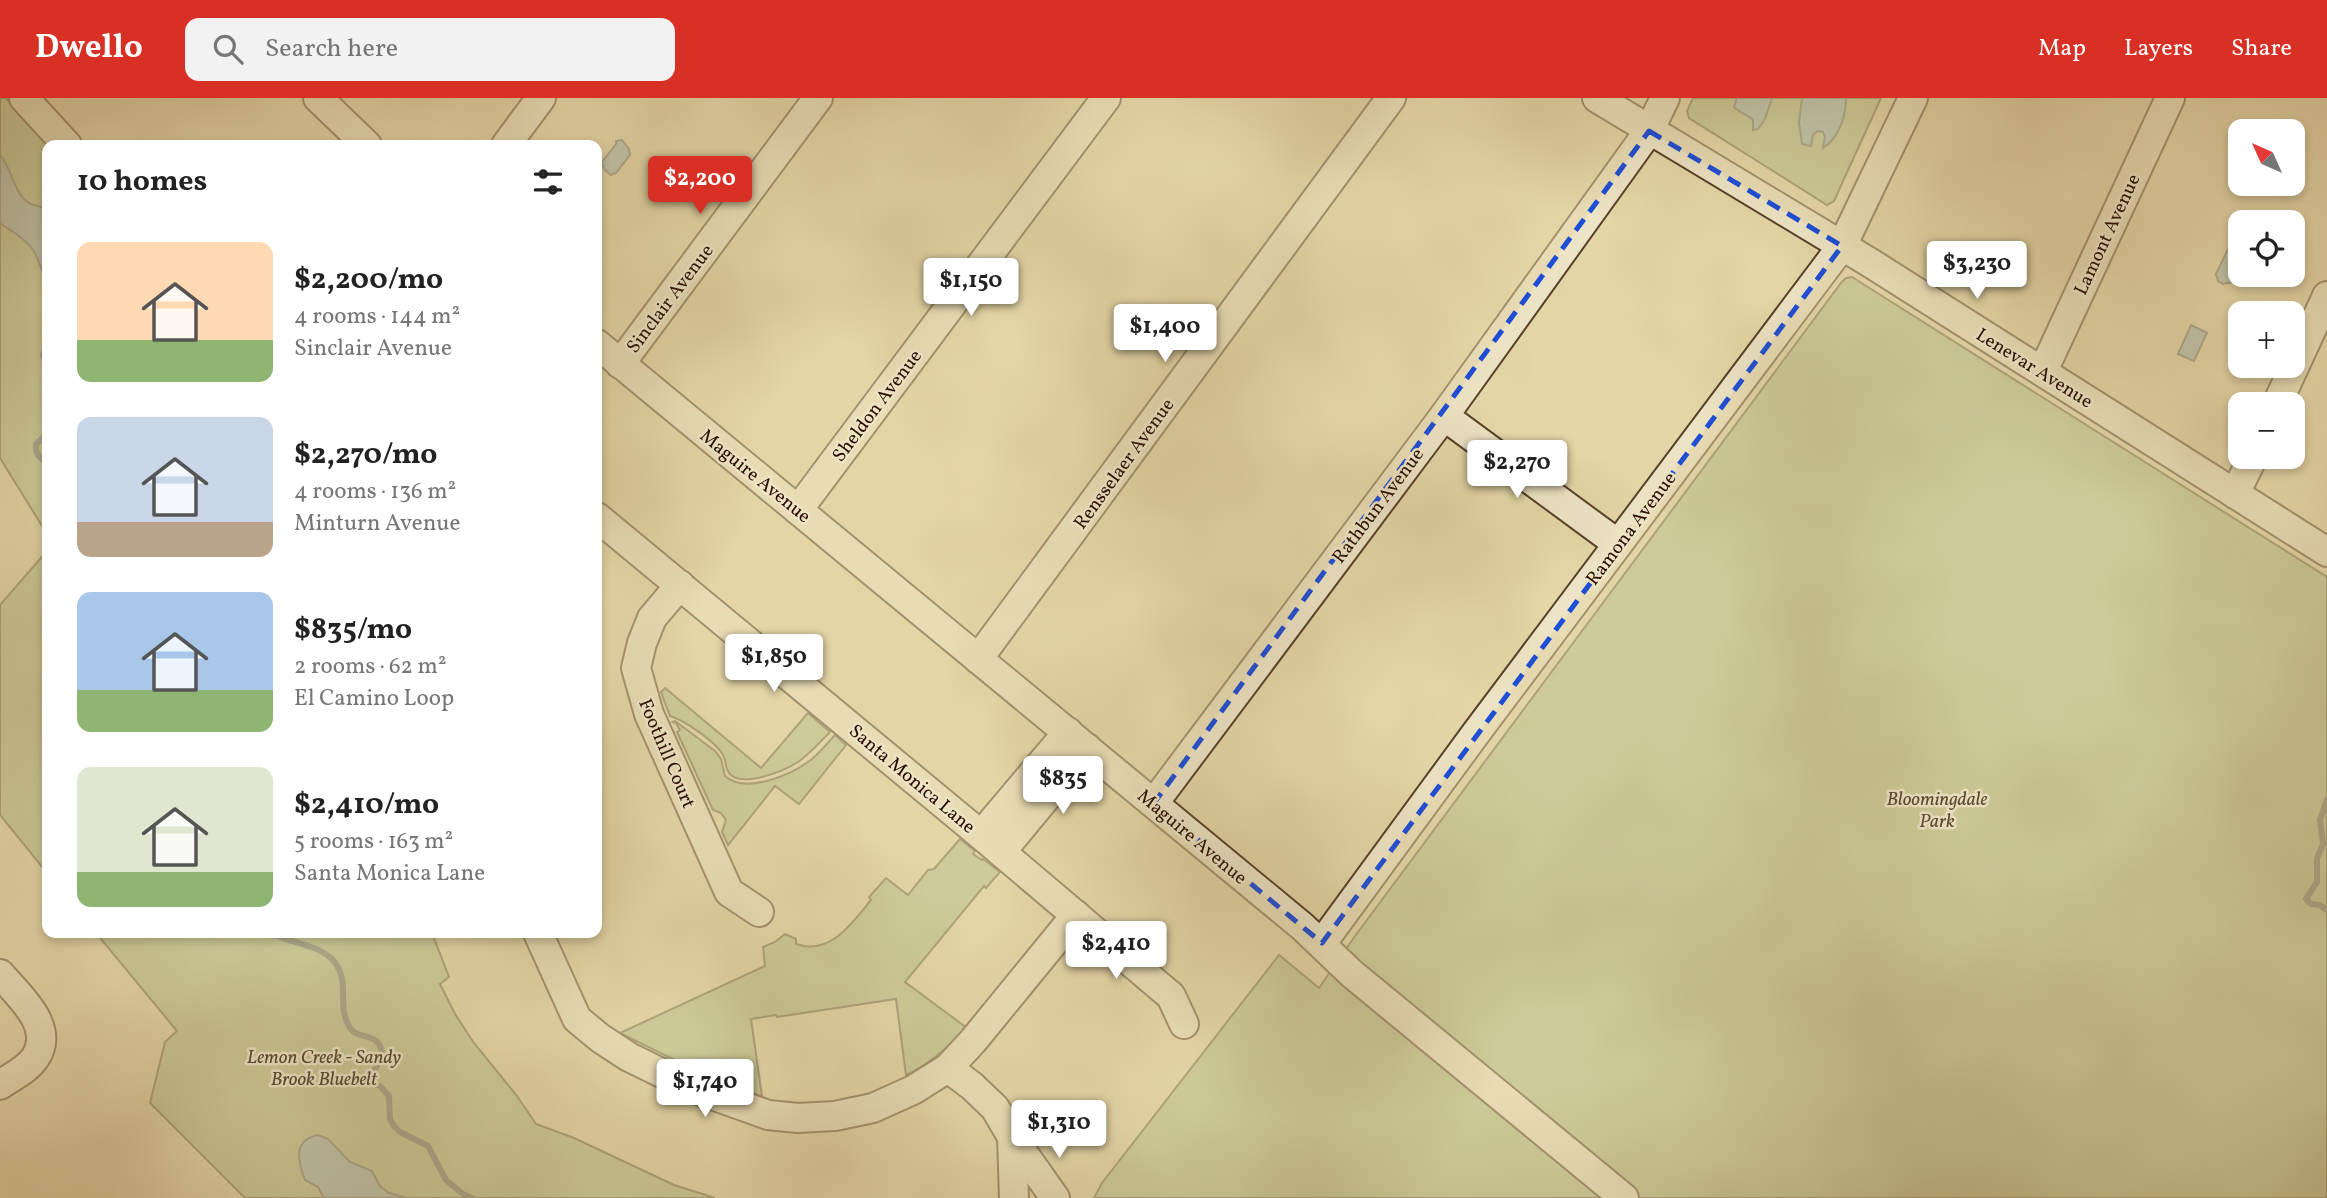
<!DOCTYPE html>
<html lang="en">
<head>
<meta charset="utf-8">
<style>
	:root { --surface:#fff; --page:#f2f2f2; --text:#222; --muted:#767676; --accent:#d93025 }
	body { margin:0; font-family:Vollkorn,serif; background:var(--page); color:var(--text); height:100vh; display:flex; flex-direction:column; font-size:26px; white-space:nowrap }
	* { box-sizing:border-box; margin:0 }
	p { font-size:23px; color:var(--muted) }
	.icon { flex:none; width:38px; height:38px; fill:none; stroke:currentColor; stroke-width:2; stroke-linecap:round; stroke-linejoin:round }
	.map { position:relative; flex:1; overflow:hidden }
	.panel { position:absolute; left:42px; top:42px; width:560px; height:798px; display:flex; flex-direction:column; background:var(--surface); border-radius:14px; box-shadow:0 4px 10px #0003 }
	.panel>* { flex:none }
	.needle { width:46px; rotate:315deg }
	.controls { position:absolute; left:2228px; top:21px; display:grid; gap:14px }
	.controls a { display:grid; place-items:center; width:77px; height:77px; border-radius:14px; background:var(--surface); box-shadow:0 4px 10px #0003; font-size:35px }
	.price { position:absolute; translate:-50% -60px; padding:0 16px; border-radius:7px; background:#fff; color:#222; font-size:23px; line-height:46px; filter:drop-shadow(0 2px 4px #0008) }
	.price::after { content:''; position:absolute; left:50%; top:42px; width:21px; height:16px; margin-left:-10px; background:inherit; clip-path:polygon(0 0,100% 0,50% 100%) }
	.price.current { background:var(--accent); color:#fff }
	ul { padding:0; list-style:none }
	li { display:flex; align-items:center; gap:21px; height:175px; padding:0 35px }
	li span { display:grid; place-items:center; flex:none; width:196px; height:140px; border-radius:14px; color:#555 }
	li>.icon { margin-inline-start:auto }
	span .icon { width:84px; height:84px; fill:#fffc; stroke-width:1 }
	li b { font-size:30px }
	h2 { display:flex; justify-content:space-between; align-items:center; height:84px; padding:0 35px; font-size:30px }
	header { display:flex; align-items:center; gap:42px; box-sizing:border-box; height:98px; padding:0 35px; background:var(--accent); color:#fff }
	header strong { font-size:33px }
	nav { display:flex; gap:38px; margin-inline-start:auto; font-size:24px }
	.search { width:490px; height:63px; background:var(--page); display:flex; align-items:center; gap:18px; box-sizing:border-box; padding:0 24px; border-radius:14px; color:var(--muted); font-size:26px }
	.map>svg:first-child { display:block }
	.green { fill:#b1be89; stroke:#6d6646; stroke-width:2 }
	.water { fill:#9bb6b3; stroke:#6d736c; stroke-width:2 }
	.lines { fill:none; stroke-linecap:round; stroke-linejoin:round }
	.stream { stroke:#6d736c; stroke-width:6 }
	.minor-casing { stroke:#58412b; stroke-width:32 }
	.minor { stroke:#ede4c5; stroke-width:28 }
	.marked { fill:none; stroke:#1d4ed8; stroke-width:5; stroke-dasharray:14 9; stroke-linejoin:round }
	.labels { text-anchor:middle; stroke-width:5; stroke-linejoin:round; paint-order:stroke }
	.street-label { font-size:19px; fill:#290f02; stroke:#ede4c5 }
	.park-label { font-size:19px; font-style:italic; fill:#594c31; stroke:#ede4c5 }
</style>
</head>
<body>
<header>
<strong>Dwello</strong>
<div class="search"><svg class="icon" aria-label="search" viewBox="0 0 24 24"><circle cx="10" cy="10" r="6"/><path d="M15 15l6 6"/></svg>Search here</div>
<nav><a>Map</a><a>Layers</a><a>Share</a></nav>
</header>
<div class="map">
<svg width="2327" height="1100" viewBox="0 0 2327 1100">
	<rect width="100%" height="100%" fill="#e4d6a6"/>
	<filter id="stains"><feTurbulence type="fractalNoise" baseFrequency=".00286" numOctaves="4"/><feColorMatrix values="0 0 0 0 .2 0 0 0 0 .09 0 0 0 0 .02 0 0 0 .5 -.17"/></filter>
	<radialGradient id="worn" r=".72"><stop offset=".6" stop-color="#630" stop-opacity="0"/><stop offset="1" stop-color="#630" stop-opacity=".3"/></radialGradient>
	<!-- green -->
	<g class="green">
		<path d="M0,0H6L50,47H47V436L0,360Z"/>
		<path d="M1693,0H1881L1834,103L1827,107L1689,20L1687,13Z"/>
		<path d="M1852,179L2327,479V1100H1094L1102,1085L1279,857L1319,890L1355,838L1841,185L1846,180Z"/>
		<path d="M47,453V775L0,717V507Z"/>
		<path d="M665,590L761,670L808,615L830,634C820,644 810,656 798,664C784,673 745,689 731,677C724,671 727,663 723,657C716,644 684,622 670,618L661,594Z"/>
		<path d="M675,623L715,653L721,661L725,678C746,697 793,676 812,661C820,654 827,646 835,637L846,647L799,706L775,688L728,747L722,734L726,722L721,715L713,712L677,634L680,632L676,625L673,624Z"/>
		<path d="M960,741L975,753L973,756L982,762L983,761L1000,774L986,790L984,788L905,884L967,930C948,949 929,967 906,977L896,901L777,919L776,917L751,921L762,998L736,991V989L715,980L713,981L620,935L765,868L763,849L775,844L785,836L796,841V846C830,858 852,825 871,802L869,799L886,780L908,797L928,772L934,771Z"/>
		<path d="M96,835H432L449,879L440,886L455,916L474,945L517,998L536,1026L574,1040L674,1087L715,1100H245L150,1005L165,944L177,933Z"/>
	</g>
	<!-- water -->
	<g class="water">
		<path d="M1737,0H1772L1765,21L1758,31L1753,32V22C1747,16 1740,15 1734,9Z"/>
		<path d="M1802,0H1846C1846,18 1839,40 1823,50L1825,39L1823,34L1817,33L1813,37L1811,48L1802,46L1799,25Z"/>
		<path d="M622,42L629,51L630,57L616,75L611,77L604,71L602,64L616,46V43Z"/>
		<path d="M0,57C12,70 14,98 31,106C36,108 42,109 47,111V180C40,172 40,164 35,155C28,142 11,133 0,125Z"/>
		<path d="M2229,149L2240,154V169L2233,184L2223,186L2218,183L2216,176Z"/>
		<path d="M2191,227L2207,235L2194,263L2178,256Z"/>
		<path d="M318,1037L328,1041L350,1064L372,1073L380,1088L389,1095L407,1100H324L318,1089L305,1082C298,1063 292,1043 318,1037Z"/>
	</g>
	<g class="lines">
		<!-- stream -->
		<g class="stream">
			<path d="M47,245L43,257L47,271"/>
			<path d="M47,295L45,302L47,309"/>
			<path d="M47,336L36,346C35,356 39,360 47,364"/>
			<path d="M2327,702L2320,722L2323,746L2317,761V784L2306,801L2311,806L2320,807L2327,812"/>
			<path d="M271,835C303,851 344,846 343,894C343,906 343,920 350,930C358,942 375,934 381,950C385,962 370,971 372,985L380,988L389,998L390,1021L394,1028L400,1034L428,1048L446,1082L463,1096L472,1100"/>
		</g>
		<defs>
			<g id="minor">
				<path d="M24,0L67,47"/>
				<path d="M318,0L367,47"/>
				<path d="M1597,0L1869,164L2327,454"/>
				<path d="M506,47L541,0"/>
				<path d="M597,246L1303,829L1351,875L1624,1100"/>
				<path d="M620,266L818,0"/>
				<path d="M2043,273L2170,0"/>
				<path d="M2277,306L2327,198"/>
				<path d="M1444,318L1618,446"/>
				<path d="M2235,396L2253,359"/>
				<path d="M798,412L1106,0"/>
				<path d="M597,419L981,737L1171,898L1184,926"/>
				<path d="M680,487L652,520L642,545L636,570L649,616L729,794L759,814"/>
				<path d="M978,561L1391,0"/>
				<path d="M1154,705L1444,318L1649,33L1665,0"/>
				<path d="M981,737L1068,634"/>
				<path d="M1001,754L1087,650"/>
				<path d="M538,835L577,921L600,940L629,959L690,989L768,1017L798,1020L835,1018L873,1010L913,992L948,970L973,943L1076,817"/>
				<path d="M1322,845L1476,635L1842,148L1913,0"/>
				<path d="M0,876C19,898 56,929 35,960C27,972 11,979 0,987"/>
				<path d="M948,970L972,988L995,1010L1012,1039L1055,1100"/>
				<path d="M1012,1039L1014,1100"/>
			</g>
		</defs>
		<!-- minor casing -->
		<use href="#minor" class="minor-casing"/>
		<!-- minor -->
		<use href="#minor" class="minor"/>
	</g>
	<!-- marked area -->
	<path d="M0 0H2327V1100H0ZM1649,33L1842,148L1322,845L1154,705Z" fill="#e4d6a6" fill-opacity=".55" fill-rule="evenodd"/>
	<path class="marked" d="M1649,33L1842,148L1322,845L1154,705Z"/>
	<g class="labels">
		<!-- street labels -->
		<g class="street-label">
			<text transform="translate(2106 136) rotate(-65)" y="7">Lamont Avenue</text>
			<text transform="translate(669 200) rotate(-53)" y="7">Sinclair Avenue</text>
			<text transform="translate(2035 269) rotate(32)" y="7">Lenevar Avenue</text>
			<text transform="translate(876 307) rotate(-53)" y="7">Sheldon Avenue</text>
			<text transform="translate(1123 365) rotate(-54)" y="7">Rensselaer Avenue</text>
			<text transform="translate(756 377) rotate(39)" y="7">Maguire Avenue</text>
			<text transform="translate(1377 407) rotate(-53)" y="7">Rathbun Avenue</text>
			<text transform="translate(1630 430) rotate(-53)" y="7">Ramona Avenue</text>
			<text transform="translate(668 655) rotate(67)" y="7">Foothill Court</text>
			<text transform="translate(913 680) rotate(40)" y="7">Santa Monica Lane</text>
			<text transform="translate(1193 738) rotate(40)" y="7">Maguire Avenue</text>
		</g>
		<!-- park labels -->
		<g class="park-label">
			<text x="1937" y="707">Bloomingdale<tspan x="1937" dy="22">Park</tspan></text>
			<text x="324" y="965">Lemon Creek - Sandy<tspan x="324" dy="22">Brook Bluebelt</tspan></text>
		</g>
	</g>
	<rect width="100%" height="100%" filter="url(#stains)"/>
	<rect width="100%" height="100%" fill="url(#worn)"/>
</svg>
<div class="controls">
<a><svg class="needle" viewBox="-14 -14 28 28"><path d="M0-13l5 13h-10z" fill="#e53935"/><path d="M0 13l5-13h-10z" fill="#767676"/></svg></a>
<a><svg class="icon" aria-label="locate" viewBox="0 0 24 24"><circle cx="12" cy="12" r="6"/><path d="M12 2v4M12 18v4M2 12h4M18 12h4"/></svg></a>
<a>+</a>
<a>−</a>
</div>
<b class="price current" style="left:700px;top:118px">$2,200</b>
<b class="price" style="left:1977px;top:203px">$3,230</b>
<b class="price" style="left:971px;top:220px">$1,150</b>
<b class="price" style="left:1165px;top:266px">$1,400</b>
<b class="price" style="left:1517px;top:402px">$2,270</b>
<b class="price" style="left:774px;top:596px">$1,850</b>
<b class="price" style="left:1063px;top:718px">$835</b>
<b class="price" style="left:1116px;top:883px">$2,410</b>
<b class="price" style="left:705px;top:1021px">$1,740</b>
<b class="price" style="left:1059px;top:1062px">$1,310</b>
<section class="panel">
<h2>10 homes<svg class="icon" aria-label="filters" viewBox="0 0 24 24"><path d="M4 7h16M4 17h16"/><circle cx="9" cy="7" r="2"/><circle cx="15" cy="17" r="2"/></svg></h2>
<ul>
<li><span style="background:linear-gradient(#ffd9b3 70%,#8fb573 0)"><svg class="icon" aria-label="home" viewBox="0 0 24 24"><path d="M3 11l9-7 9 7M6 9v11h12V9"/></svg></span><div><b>$2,200/mo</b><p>4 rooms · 144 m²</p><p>Sinclair Avenue</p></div></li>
<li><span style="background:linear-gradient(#c9d6e8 75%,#b9a48a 0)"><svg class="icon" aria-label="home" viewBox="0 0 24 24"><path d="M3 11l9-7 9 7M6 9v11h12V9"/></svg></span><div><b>$2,270/mo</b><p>4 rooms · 136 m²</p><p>Minturn Avenue</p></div></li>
<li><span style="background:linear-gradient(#a9c7e8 70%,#8fb573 0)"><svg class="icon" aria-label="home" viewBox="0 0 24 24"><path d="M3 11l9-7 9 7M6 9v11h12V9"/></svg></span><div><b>$835/mo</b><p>2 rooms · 62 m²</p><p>El Camino Loop</p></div></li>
<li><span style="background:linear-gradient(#dfe7d0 75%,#8fb573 0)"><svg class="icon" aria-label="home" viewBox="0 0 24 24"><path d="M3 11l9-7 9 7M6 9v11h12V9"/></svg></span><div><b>$2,410/mo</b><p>5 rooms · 163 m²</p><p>Santa Monica Lane</p></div></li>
</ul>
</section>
</div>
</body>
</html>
